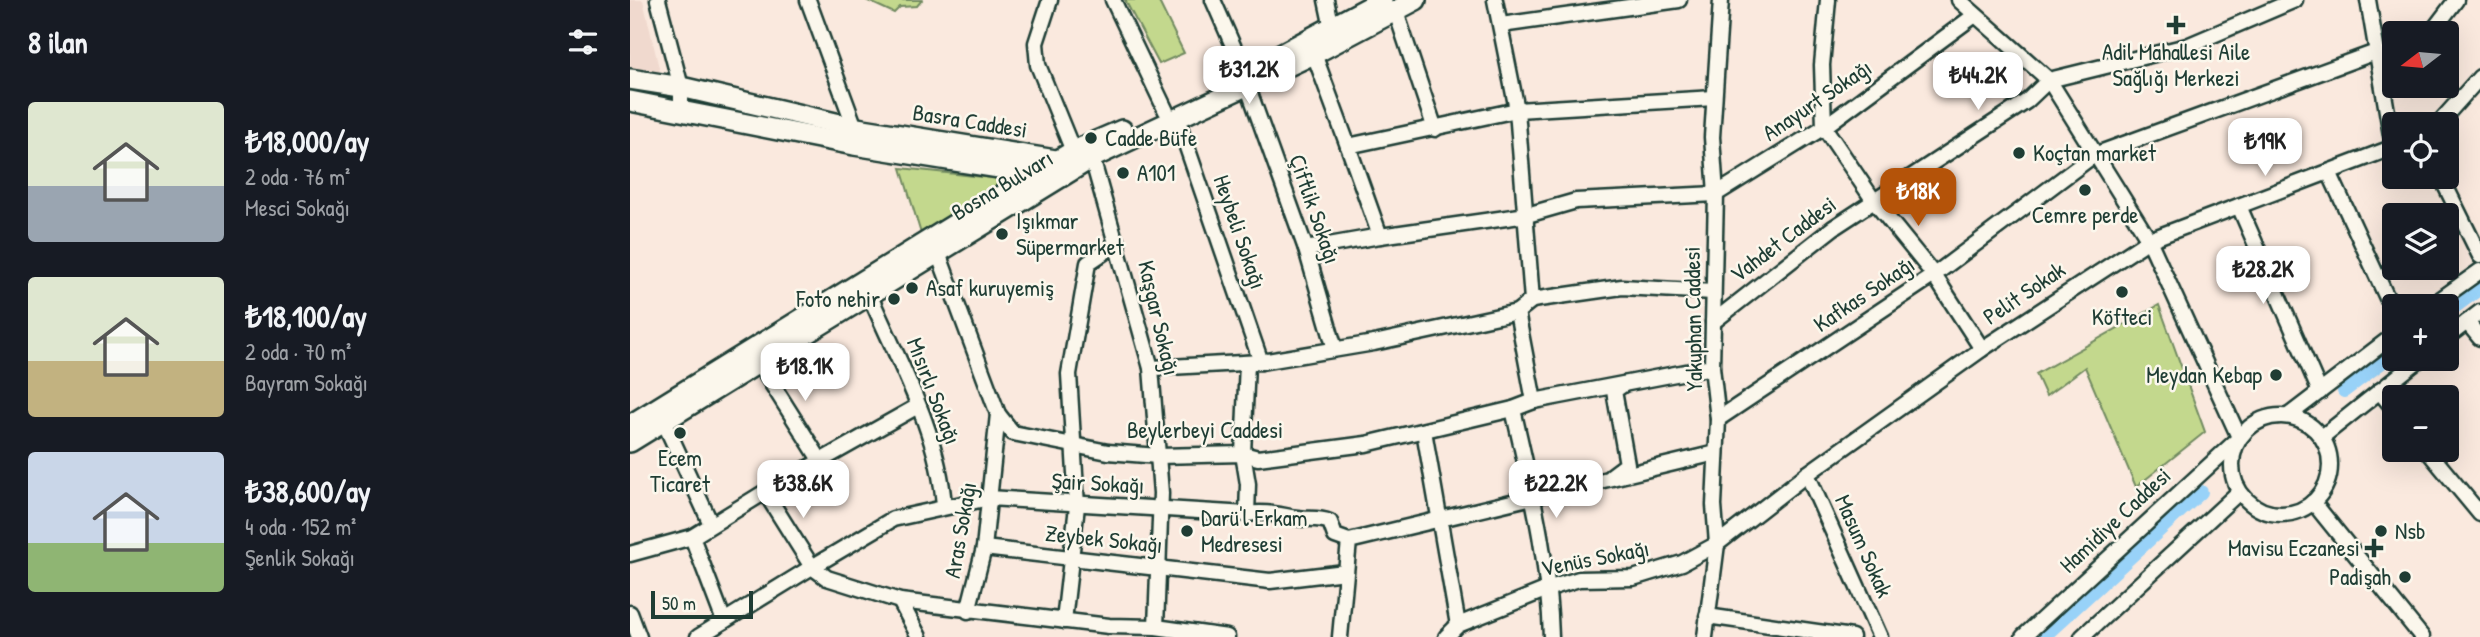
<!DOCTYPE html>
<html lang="tr">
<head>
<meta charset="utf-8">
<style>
	:root { --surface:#171b24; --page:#20242c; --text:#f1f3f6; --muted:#9ea1a6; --accent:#b45309 }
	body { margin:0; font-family:"Patrick Hand",sans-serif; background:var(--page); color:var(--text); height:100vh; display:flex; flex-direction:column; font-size:26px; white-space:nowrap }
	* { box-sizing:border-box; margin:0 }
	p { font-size:23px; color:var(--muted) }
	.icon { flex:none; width:38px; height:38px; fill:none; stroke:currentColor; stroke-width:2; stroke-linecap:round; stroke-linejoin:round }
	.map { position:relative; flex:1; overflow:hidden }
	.panel { display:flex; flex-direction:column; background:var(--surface); width:630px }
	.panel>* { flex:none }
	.needle { width:46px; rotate:254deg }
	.fabs { position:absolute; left:1752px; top:21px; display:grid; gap:14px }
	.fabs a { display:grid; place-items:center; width:77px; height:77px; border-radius:7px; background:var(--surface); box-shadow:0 7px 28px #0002; font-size:35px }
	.scale { position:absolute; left:21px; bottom:18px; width:102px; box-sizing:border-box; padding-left:7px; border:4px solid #1f3d34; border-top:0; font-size:19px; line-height:24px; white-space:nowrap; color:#1f3d34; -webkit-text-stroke:5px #fbf7ec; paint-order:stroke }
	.price { position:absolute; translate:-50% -60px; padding:0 16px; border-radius:14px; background:#fff; color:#222; font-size:23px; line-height:46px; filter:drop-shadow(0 2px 4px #0008) }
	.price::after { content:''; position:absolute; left:50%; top:42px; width:21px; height:16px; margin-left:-10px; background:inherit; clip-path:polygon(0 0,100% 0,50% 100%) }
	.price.active { background:var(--accent); color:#fff }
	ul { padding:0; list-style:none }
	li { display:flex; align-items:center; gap:21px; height:175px; padding:0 28px }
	li span { display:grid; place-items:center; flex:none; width:196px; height:140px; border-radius:7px; color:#555 }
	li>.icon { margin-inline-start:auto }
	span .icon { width:84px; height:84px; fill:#fffc; stroke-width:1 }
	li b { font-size:30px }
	h2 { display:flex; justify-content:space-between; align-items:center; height:84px; padding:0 28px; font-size:30px }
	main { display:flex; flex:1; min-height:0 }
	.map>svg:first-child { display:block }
	.built { fill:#f0d9ce }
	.green { fill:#c3d88d; stroke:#718a60; stroke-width:2 }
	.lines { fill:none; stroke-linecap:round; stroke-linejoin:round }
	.canal { stroke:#98d2f8; stroke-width:14 }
	.minor-casing { stroke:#1f3d34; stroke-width:19 }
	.major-casing { stroke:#1f3d34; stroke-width:24 }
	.minor { stroke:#fbf7ec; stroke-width:14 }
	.major { stroke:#fbf7ec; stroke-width:19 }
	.poi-dot { fill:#1f3d34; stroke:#fbf7ec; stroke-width:2.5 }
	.labels { text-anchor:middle; stroke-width:5; stroke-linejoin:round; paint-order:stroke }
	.poi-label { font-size:23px; fill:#1f3d34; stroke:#fbf7ec; text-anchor:start }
	.street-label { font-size:23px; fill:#1f3d34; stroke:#fbf7ec }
</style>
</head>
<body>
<main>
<section class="panel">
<h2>8 ilan<svg class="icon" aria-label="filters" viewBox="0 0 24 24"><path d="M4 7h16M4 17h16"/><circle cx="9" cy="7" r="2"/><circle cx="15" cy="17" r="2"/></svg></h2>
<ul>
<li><span style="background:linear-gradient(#dfe7d0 60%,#9aa5b1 0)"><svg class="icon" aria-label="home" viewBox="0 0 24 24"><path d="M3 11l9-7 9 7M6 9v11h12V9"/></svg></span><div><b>₺18,000/ay</b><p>2 oda · 76 m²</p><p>Mesci Sokağı</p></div></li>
<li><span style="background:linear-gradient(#dfe7d0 60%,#c2b280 0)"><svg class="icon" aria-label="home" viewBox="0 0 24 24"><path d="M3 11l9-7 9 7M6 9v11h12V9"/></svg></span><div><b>₺18,100/ay</b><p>2 oda · 70 m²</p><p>Bayram Sokağı</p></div></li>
<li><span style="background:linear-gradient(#c9d6e8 65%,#8fb573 0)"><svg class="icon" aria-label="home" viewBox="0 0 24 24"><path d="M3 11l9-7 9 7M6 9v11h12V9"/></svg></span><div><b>₺38,600/ay</b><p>4 oda · 152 m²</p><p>Şenlik Sokağı</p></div></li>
</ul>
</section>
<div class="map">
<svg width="1850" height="637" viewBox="0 0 1850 637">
	<rect width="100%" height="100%" fill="#fae9de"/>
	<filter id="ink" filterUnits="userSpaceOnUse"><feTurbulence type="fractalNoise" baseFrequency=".0143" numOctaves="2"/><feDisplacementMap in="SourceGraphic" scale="14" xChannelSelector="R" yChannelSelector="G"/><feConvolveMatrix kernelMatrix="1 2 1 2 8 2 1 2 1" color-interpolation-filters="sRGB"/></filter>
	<g filter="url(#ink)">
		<!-- built -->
		<path class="built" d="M0,0H13L32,81L0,75Z"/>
		<!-- green -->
		<g class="green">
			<path d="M236,0H292L287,6L270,7L264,13Z"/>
			<path d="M495,0H528L554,53L529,64Z"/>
			<path d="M271,168L381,180L292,237Z"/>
			<path d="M1529,305L1575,432L1506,487L1455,367L1416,396L1406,374Z"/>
		</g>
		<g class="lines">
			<!-- canal -->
			<g class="canal">
				<path d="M1816,313L1850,288"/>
				<path d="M1714,391L1764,353"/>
				<path d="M1413,637L1571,492"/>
			</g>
			<defs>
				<g id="minor">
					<path d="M28,0L51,87V110"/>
					<path d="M178,0L227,133"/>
					<path d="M420,0L406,43L408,65L443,151L462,158L521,368L531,493L526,627"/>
					<path d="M483,0L536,111"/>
					<path d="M583,0L615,73"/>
					<path d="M696,0L702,28"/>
					<path d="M865,0L887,110L902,300L992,287L1083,292"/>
					<path d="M1198,0L1192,65L1194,127L1244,201L1304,275L1352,349"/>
					<path d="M1329,0L1419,80L1519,240L1609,437"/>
					<path d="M1738,0L1763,147"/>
					<path d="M766,12L805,129"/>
					<path d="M871,25L1049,0"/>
					<path d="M1801,33L1826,0"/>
					<path d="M684,54L718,146L887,110L1084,98"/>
					<path d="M617,85L676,249L705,349"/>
					<path d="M547,118L631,362"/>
					<path d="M1808,124L1850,77"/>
					<path d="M718,146L750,236L897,215L946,201L1086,194L1194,127L1345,15"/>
					<path d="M1699,172L1764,313"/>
					<path d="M1811,177L1850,256"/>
					<path d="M1609,206L1690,392"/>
					<path d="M676,249L750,236"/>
					<path d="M308,253L368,414L383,433L478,452L528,456L613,454L628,458L736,444L883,409L904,401L1082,367"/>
					<path d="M240,296C269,363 309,433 314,506"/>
					<path d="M1801,306L1850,271"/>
					<path d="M887,312L904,401"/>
					<path d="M1083,322L1203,228L1397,101L1419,80L1557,46L1665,0"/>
					<path d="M1837,322L1850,338"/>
					<path d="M1816,338L1850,312"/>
					<path d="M130,365L190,460"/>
					<path d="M521,368L631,362L744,343L887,312L902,300"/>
					<path d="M1749,391L1764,409"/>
					<path d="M883,409C900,485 919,559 921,637"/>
					<circle cx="1651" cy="465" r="49"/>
					<path d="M1658,416L1764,335"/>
					<path d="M1088,419L1304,275L1464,155L1746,52"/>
					<path d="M35,424L81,524"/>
					<path d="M794,431L828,625"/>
					<path d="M1692,437L1790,359"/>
					<path d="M1797,450L1850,514"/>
					<path d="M1177,474L1250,637"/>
					<path d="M981,476L997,464L984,391L994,384"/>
					<path d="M135,492L182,567L263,519L359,498L617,514L618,484L613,454L617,363"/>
					<path d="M1683,502L1792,637"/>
					<path d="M617,514C636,511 648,515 667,518C679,520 688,517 700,522L705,536L719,541"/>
					<path d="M62,537L94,621"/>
					<path d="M354,548L640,581L715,572"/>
					<path d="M0,554L62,537L135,492L288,406"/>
					<path d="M270,601L289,637"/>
					<path d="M338,611L354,548L368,414"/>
					<path d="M0,613L9,637"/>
					<path d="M1077,616L1222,637"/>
					<path d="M434,621L447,506L439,374L458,263L488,243"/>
					<path d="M68,637L182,567L197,578L270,601L479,626L526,627L597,637"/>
					<path d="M710,637L719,541L1086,453"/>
					<path d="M816,637L828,625L920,588L949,579L1003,578L1052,563L1087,544L1177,474L1352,349L1519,240L1764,147"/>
					<path d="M1075,637L1087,544L1084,505L1088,419L1082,367L1086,194L1082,137L1091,0"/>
					<path d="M1393,637L1606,441"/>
					<path d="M1452,637L1609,492"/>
				</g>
				<g id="major">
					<path d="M630,65L752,0"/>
					<path d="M0,79L51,87L227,128L432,161"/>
					<path d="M0,101L224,145L413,175"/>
					<path d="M0,425L443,151L492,130"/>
					<path d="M0,442L462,158L684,54L786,0"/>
				</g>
			</defs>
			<!-- minor casing -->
			<use href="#minor" class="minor-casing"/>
			<!-- major casing -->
			<use href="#major" class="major-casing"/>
			<!-- minor -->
			<use href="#minor" class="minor"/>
			<!-- major -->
			<use href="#major" class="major"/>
		</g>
	</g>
	<!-- markers -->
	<g class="poi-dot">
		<path d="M1542.5 14.5h7v7h7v7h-7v7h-7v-7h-7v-7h7z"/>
		<circle cx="461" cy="138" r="7"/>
		<circle cx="1389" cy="153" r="7"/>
		<circle cx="493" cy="173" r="7"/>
		<circle cx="1455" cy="190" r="7"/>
		<circle cx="372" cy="234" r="7"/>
		<circle cx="282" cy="288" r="7"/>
		<circle cx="1492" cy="292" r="7"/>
		<circle cx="264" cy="299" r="7"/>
		<circle cx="1646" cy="375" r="7"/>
		<circle cx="50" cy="433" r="7"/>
		<circle cx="557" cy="531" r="7"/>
		<circle cx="1751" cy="531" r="7"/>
		<path d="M1740.5 537.5h7v7h7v7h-7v7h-7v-7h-7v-7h7z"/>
		<circle cx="1775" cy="577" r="7"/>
	</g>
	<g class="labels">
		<!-- poi labels -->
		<g class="poi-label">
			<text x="1546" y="60" text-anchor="middle">Adil Mahallesi Aile<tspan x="1546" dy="26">Sağlığı Merkezi</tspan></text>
			<text x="475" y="146">Cadde Büfe</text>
			<text x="1403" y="161">Koçtan market</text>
			<text x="507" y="181">A101</text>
			<text x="1455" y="223" text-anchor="middle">Cemre perde</text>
			<text x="386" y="229">Işıkmar<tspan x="386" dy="26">Süpermarket</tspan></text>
			<text x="296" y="296">Asaf kuruyemiş</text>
			<text x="250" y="307" text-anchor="end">Foto nehir</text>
			<text x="1492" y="325" text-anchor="middle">Köfteci</text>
			<text x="1632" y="383" text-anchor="end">Meydan Kebap</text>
			<text x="50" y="466" text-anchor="middle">Ecem<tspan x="50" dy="26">Ticaret</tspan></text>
			<text x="571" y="526">Darü'l Erkam<tspan x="571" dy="26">Medresesi</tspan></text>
			<text x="1765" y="539">Nsb</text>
			<text x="1730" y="556" text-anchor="end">Mavisu Eczanesi</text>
			<text x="1761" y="585" text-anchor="end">Padişah</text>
		</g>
		<!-- street labels -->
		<g class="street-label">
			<text transform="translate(1187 100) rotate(-34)" y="8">Anayurt Sokağı</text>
			<text transform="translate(340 121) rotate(9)" y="8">Basra Caddesi</text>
			<text transform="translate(372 185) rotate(-31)" y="8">Bosna Bulvarı</text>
			<text transform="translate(685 209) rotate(71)" y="8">Çiftlik Sokağı</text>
			<text transform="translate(610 232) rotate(71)" y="8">Heybeli Sokağı</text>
			<text transform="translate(1153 239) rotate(-37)" y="8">Vahdet Caddesi</text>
			<text transform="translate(1394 293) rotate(-34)" y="8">Pelit Sokak</text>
			<text transform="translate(1234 294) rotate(-34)" y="8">Kafkas Sokağı</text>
			<text transform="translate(529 318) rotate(77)" y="8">Kaşgar Sokağı</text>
			<text transform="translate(1063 319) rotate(-91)" y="8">Yakuphan Caddesi</text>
			<text transform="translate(304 391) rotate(69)" y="8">Mısırlı Sokağı</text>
			<text x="575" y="438">Beylerbeyi Caddesi</text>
			<text transform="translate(468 483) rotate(3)" y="8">Şair Sokağı</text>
			<text transform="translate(1485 520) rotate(-43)" y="8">Hamidiye Caddesi</text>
			<text transform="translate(330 530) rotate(-80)" y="8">Aras Sokağı</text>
			<text transform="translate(474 539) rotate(6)" y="8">Zeybek Sokağı</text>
			<text transform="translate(1234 546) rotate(66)" y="8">Masum Sokak</text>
			<text transform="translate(965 558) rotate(-11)" y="8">Venüs Sokağı</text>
		</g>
	</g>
</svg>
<div class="fabs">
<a><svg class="needle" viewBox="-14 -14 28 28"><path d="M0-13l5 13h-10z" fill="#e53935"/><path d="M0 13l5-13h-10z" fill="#9ea1a6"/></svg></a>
<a><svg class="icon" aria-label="locate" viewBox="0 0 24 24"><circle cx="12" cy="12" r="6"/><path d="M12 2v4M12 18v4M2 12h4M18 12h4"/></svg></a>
<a><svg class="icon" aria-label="layers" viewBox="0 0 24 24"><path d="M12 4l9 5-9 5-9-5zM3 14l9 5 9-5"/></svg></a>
<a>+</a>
<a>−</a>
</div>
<div class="scale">50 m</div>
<b class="price" style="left:619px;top:106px">₺31.2K</b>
<b class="price" style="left:1348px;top:112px">₺44.2K</b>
<b class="price" style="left:1635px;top:178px">₺19K</b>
<b class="price active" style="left:1288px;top:228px">₺18K</b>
<b class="price" style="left:1633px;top:306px">₺28.2K</b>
<b class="price" style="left:175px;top:403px">₺18.1K</b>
<b class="price" style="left:173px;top:520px">₺38.6K</b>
<b class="price" style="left:926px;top:520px">₺22.2K</b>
</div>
</main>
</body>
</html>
